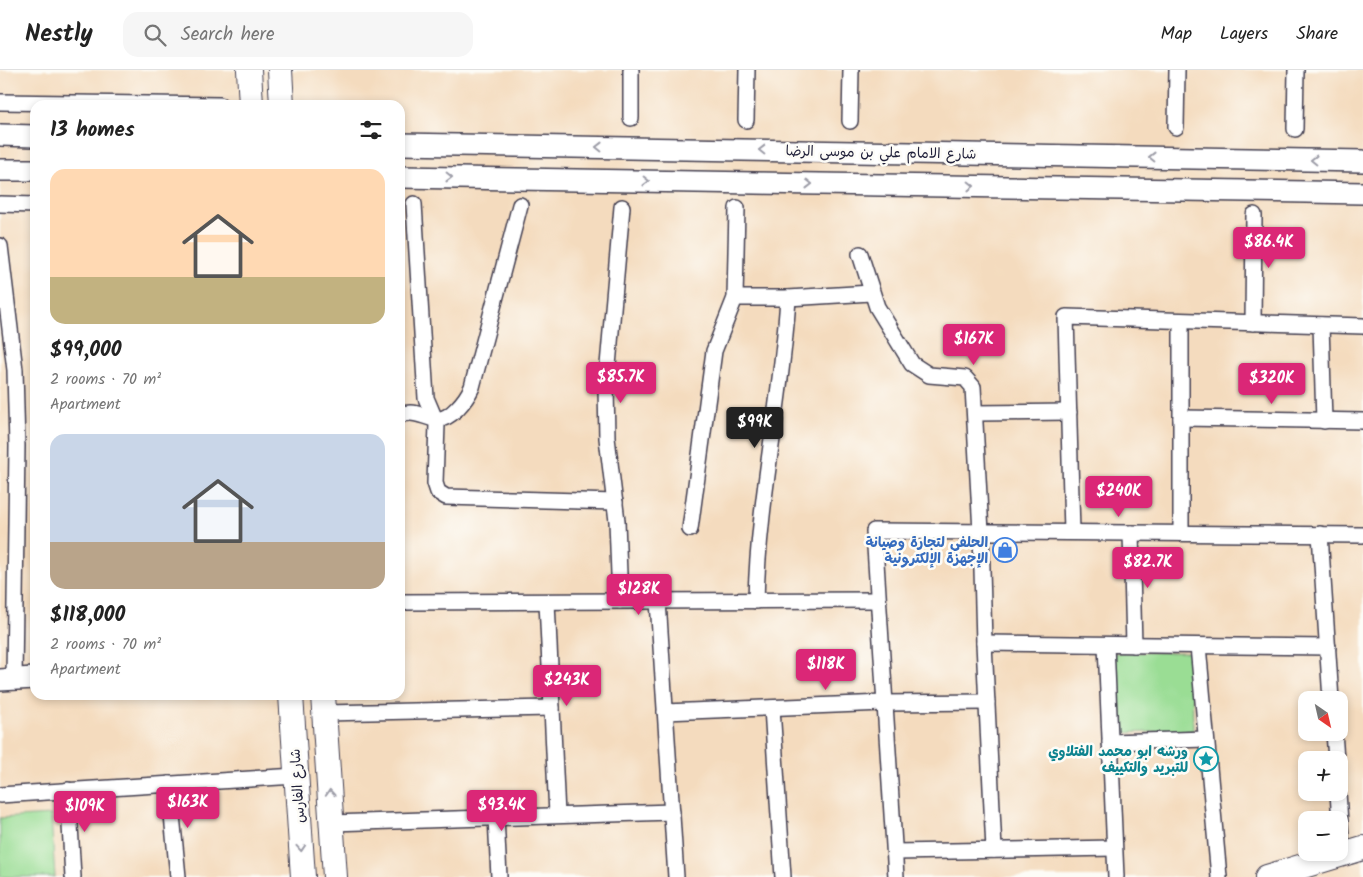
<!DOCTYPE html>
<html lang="en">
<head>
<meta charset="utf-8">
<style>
	:root { --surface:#fff; --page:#f6f6f6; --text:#222; --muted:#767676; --line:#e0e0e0; --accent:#db2777 }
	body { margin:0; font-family:Kalam,"Playpen Sans Arabic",sans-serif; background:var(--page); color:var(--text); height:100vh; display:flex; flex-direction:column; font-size:19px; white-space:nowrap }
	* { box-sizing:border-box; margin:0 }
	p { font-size:16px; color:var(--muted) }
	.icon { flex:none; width:28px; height:28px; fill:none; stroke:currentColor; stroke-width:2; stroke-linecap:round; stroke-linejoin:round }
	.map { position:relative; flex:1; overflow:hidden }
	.sheet { position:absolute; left:30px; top:30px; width:375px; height:600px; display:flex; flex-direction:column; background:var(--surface); border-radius:15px; box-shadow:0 2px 8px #0003 }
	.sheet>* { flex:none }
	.needle { width:32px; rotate:146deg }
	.tools { position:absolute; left:1298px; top:621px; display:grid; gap:10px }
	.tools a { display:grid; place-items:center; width:50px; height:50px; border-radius:10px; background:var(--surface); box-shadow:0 2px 8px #0003; font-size:25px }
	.price { position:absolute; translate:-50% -42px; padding:0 11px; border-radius:5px; background:var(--accent); color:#fff; font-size:16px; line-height:32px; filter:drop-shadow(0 1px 2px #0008) }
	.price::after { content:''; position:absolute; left:50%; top:30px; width:15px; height:11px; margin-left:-8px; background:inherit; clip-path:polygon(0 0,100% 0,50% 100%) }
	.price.on { background:#222; color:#fff }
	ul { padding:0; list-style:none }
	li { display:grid; align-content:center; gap:10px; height:265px; padding:0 20px }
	li span { display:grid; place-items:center; height:155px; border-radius:15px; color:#555 }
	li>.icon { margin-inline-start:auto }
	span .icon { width:90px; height:90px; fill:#fffc; stroke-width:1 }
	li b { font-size:21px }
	h2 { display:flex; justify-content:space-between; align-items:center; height:60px; padding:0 20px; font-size:21px }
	header { display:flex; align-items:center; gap:30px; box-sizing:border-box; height:70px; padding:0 25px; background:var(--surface); border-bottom:1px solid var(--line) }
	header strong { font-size:24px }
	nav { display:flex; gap:28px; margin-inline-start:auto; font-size:18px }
	.search { width:350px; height:45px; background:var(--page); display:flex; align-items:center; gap:12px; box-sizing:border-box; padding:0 18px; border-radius:15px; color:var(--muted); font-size:19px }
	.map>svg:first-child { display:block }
	.green { fill:#9add94; stroke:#5e8068 }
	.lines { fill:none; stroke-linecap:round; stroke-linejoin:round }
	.street-casing { stroke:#423e4f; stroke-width:18 }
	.secondary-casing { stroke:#423e4f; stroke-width:24 }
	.primary-casing { stroke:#423e4f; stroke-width:26 }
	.street { stroke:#fff; stroke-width:15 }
	.secondary { stroke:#fff; stroke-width:21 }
	.primary { stroke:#fff; stroke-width:24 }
	.oneway { stroke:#9c9ca7 }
	.labels { text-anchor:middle; stroke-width:5; stroke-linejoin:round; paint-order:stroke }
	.street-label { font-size:14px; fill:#22223b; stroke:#fdfcf7 }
	.shop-label { font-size:14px; font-weight:bold; fill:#366cbe; stroke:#fdfcf7; text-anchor:end }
	.culture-label { font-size:14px; font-weight:bold; fill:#0d838f; stroke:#fdfcf7; text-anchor:end }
</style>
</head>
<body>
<header>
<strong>Nestly</strong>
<div class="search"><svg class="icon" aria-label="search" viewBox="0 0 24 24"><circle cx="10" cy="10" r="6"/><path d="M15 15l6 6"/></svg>Search here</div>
<nav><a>Map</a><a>Layers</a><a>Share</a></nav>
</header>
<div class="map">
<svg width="1363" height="807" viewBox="0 0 1363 807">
	<rect width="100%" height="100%" fill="#fdfcf7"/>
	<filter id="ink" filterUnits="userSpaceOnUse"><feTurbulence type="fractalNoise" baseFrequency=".02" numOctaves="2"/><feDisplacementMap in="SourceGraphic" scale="10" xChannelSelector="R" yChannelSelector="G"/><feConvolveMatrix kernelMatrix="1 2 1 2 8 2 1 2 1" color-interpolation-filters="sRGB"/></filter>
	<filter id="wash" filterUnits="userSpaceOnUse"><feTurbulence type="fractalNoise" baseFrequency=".0096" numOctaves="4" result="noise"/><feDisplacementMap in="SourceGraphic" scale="20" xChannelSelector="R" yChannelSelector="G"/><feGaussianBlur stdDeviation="1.12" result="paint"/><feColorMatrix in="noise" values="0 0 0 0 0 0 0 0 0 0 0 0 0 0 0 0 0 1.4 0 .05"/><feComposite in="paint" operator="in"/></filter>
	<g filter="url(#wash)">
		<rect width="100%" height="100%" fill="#f4dbbe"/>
		<!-- green -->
		<g class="green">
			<path d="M1192,582L1193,661L1116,663L1113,583Z"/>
			<path d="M51,745L55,807H0V748Z"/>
		</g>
	</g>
	<g filter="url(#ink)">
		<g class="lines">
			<defs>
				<g id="street">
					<path d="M0,32L220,35"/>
					<path d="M631,48V0"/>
					<path d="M746,50L747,0"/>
					<path d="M850,51L851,0"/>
					<path d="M1176,57L1177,0"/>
					<path d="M1295,59L1296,0"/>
					<path d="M0,134L35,135"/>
					<path d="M414,134L426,328L437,354L435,413L438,422L446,427L615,432"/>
					<path d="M0,176L15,300L17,376L14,609"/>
					<path d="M860,184L877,237L912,294L929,305L965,308L973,317L981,462L984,573L994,780"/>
					<path d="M735,228H788L871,223"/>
					<path d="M1253,253L1254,145"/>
					<path d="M1321,255L1324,351"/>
					<path d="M975,343L1069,342"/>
					<path d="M400,345C414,340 421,346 435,349C450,352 467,328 472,317L520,135"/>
					<path d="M1181,348L1363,351"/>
					<path d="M690,459L714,281L735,228L737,138"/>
					<path d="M1072,462L1066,247L1363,256"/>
					<path d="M1131,463L1134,575"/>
					<path d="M1181,463V251"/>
					<path d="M1320,464L1331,630"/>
					<path d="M620,531L617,451L607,368L606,318L622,137"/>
					<path d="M658,531L676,807"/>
					<path d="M756,531C758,429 782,330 788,228"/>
					<path d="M400,532L878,530"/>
					<path d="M547,532L557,745"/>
					<path d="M984,573L1328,577"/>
					<path d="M1106,575L1116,807"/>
					<path d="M1198,576L1219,807"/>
					<path d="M772,638L783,807"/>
					<path d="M665,642L884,633L987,632"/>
					<path d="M325,643L552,638"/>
					<path d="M1334,662L1336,690"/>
					<path d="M1110,672L1206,669"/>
					<path d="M169,714L178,807"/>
					<path d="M68,720L73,807"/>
					<path d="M1338,722L1342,784"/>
					<path d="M0,725L296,706"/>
					<path d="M496,747L499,807"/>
					<path d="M332,753L672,742"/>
					<path d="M895,782L1114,778"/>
					<path d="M896,807L874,461L1363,465"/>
				</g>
				<g id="secondary">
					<path d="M0,65L35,66"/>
					<path d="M400,74L1363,91"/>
					<path d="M0,100H35"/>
					<path d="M400,107L1363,123"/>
					<path d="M0,610L35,608"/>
				</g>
				<g id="primary">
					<path d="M249,0L251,35"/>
					<path d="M280,0L282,35"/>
					<path d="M291,625L303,807"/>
					<path d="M323,625L335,807"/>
					<path d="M1267,807L1363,778"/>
				</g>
			</defs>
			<!-- street casing -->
			<use href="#street" class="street-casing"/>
			<!-- secondary casing -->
			<use href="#secondary" class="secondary-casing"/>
			<!-- primary casing -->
			<use href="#primary" class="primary-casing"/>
			<!-- street -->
			<use href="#street" class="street"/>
			<!-- secondary -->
			<use href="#secondary" class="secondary"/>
			<!-- primary -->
			<use href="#primary" class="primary"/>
		</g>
		<!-- one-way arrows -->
		<defs><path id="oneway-chevron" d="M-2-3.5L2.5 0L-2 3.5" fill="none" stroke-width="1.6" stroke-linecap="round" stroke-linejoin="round" transform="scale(1.25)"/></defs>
		<g class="oneway">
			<use href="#oneway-chevron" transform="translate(599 77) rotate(-179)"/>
			<use href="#oneway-chevron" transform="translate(762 80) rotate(-179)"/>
			<use href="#oneway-chevron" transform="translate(1152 87) rotate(-179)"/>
			<use href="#oneway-chevron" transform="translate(1314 90) rotate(-179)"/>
			<use href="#oneway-chevron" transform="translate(449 107) rotate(1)"/>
			<use href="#oneway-chevron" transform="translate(646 111) rotate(1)"/>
			<use href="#oneway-chevron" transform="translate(809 114) rotate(1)"/>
			<use href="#oneway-chevron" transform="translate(971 116) rotate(1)"/>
			<use href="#oneway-chevron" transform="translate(330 723) rotate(-94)"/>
			<use href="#oneway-chevron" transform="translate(301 778) rotate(86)"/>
		</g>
	</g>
	<!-- icons -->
	<defs>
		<symbol id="shop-ring" viewBox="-11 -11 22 22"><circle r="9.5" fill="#fdfcf7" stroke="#3f7fe0" stroke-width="1.5"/><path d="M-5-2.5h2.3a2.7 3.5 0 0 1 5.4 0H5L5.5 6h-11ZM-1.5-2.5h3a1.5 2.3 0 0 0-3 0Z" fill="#3f7fe0"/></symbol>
		<symbol id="sight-ring" viewBox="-11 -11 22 22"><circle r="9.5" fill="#fdfcf7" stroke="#0f9aa8" stroke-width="1.5"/><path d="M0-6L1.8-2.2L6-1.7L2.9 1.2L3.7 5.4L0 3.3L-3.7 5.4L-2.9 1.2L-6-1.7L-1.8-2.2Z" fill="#0f9aa8"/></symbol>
	</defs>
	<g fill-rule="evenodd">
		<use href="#shop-ring" x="991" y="466" width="28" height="28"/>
		<use href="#sight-ring" x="1192" y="675" width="28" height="28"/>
	</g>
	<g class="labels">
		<!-- street labels -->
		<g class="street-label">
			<text transform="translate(881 82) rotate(1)" y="5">شارع الامام علي بن موسى الرضا</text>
			<text transform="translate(297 716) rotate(-94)" y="5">شارع الفارس</text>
		</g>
		<!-- shop labels -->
		<g class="shop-label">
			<text x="988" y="477">الحلفي لتجارة وصيانة<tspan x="988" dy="16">الإجهزة الإلكترونية</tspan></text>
		</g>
		<!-- culture labels -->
		<g class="culture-label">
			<text x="1188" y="686">ورشه ابو محمد الفتلاوي<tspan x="1188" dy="16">للتبريد والتكييف</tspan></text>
		</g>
	</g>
</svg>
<div class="tools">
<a><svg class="needle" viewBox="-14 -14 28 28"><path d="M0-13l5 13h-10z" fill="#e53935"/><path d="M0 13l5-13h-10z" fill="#767676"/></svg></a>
<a>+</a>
<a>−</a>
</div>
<b class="price" style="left:1269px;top:199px">$86.4K</b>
<b class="price" style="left:974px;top:296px">$167K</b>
<b class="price" style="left:621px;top:334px">$85.7K</b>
<b class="price" style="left:1272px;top:335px">$320K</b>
<b class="price on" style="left:755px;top:379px">$99K</b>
<b class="price" style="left:1119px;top:448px">$240K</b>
<b class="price" style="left:1148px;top:519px">$82.7K</b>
<b class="price" style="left:639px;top:546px">$128K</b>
<b class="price" style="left:826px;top:621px">$118K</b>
<b class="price" style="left:567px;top:637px">$243K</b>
<b class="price" style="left:188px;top:759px">$163K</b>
<b class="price" style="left:502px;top:762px">$93.4K</b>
<b class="price" style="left:85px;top:763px">$109K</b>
<section class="sheet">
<h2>13 homes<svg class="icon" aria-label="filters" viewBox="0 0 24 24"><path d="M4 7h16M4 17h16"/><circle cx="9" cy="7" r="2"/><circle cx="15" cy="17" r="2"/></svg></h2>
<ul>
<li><span style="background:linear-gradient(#ffd9b3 70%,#c2b280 0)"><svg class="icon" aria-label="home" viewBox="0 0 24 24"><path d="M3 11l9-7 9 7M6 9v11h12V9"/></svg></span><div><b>$99,000</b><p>2 rooms · 70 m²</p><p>Apartment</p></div></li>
<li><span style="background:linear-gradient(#c9d6e8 70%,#b9a48a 0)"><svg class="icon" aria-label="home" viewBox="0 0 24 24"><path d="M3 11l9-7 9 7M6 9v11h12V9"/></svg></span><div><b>$118,000</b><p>2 rooms · 70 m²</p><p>Apartment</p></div></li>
</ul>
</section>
</div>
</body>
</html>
